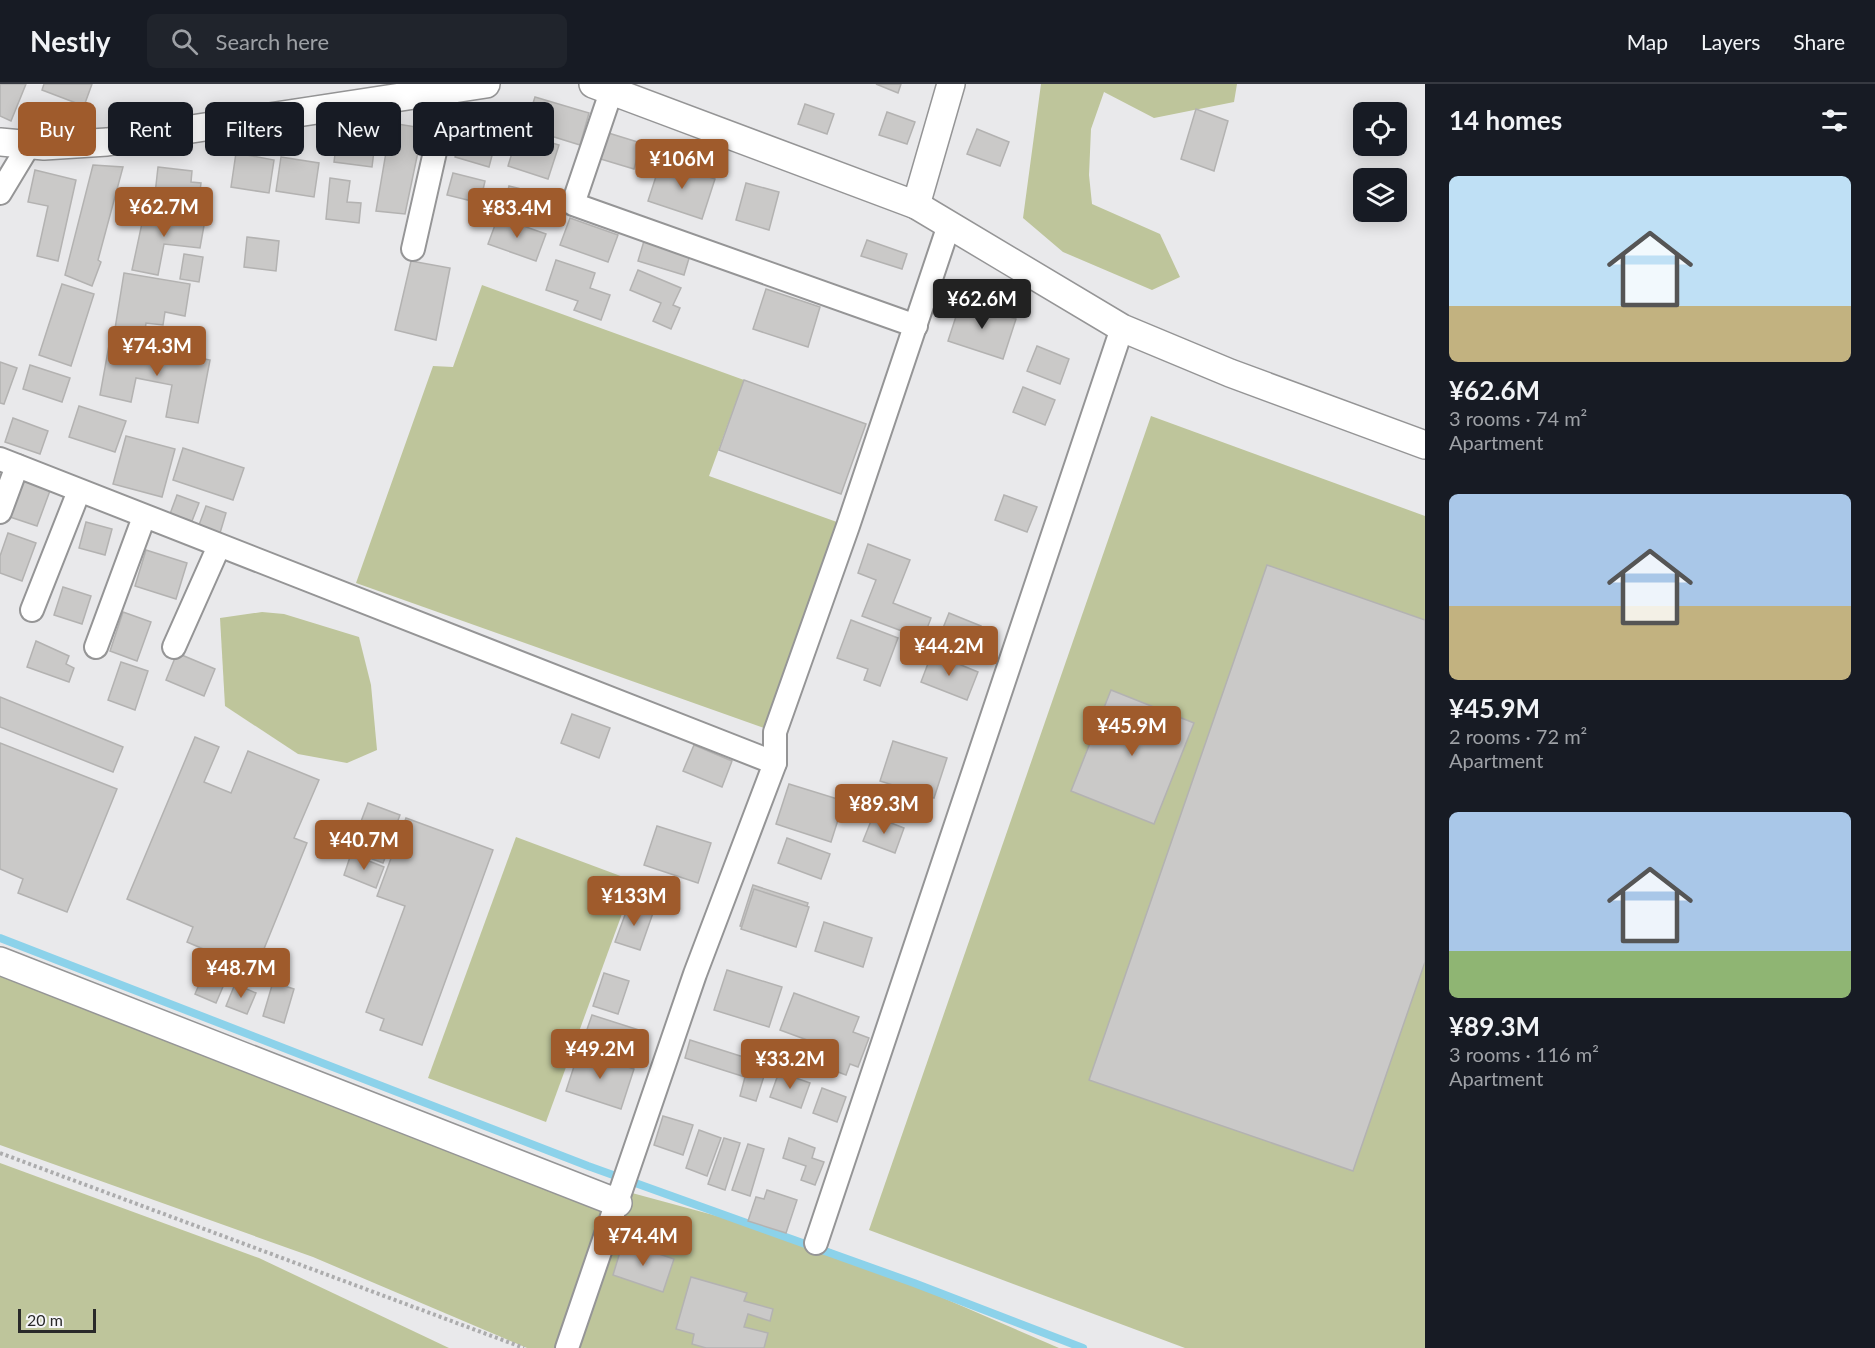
<!DOCTYPE html>
<html lang="en">
<head>
<meta charset="utf-8">
<style>
	:root { --surface:#171b24; --page:#20242c; --text:#f1f3f6; --muted:#9ea1a6; --line:#363941; --accent:#9f5b2c }
	body { margin:0; font-family:Lato,sans-serif; background:var(--page); color:var(--text); height:100vh; display:flex; flex-direction:column; font-size:22px; white-space:nowrap }
	* { box-sizing:border-box; margin:0 }
	p { font-size:20px; color:var(--muted) }
	.icon { flex:none; width:33px; height:33px; fill:none; stroke:currentColor; stroke-width:2; stroke-linecap:round; stroke-linejoin:round }
	.map { position:relative; flex:1; overflow:hidden }
	.panel { display:flex; flex-direction:column; background:var(--surface); width:450px }
	.panel>* { flex:none }
	.guide { position:absolute; left:18px; top:18px; width:570px; height:54px; display:flex; gap:12px }
	.controls { position:absolute; left:1353px; top:18px; display:grid; gap:12px }
	.controls a { display:grid; place-items:center; width:54px; height:54px; border-radius:9px; background:var(--surface); box-shadow:0 3px 15px #0003; font-size:30px }
	.scale { position:absolute; left:18px; bottom:15px; width:78px; box-sizing:border-box; padding-left:6px; border:3px solid #292929; border-top:0; font-size:16px; line-height:21px; white-space:nowrap; color:#292929; -webkit-text-stroke:4px #f6f6f8; paint-order:stroke }
	.price { position:absolute; translate:-50% -51px; padding:0 14px; border-radius:6px; background:var(--accent); color:#fff; font-size:20px; line-height:39px; filter:drop-shadow(0 2px 3px #0008) }
	.price::after { content:''; position:absolute; left:50%; top:36px; width:18px; height:14px; margin-left:-9px; background:inherit; clip-path:polygon(0 0,100% 0,50% 100%) }
	.price.current { background:#222; color:#fff }
	ul { padding:0; list-style:none }
	li { display:grid; align-content:center; gap:12px; height:318px; padding:0 24px }
	li span { display:grid; place-items:center; height:186px; border-radius:9px; color:#555 }
	li>.icon { margin-inline-start:auto }
	span .icon { width:108px; height:108px; fill:#fffc; stroke-width:1 }
	li b { font-size:26px }
	h2 { display:flex; justify-content:space-between; align-items:center; height:72px; padding:0 24px; font-size:26px }
	.tag { padding:0 21px; border-radius:9px; background:var(--surface); box-shadow:0 3px 15px #0003; font-size:21px; line-height:54px }
	.tag.current { background:var(--accent); color:#fff }
	header { display:flex; align-items:center; gap:36px; box-sizing:border-box; height:84px; padding:0 30px; background:var(--surface); border-bottom:2px solid var(--line) }
	header strong { font-size:28px }
	nav { display:flex; gap:33px; margin-inline-start:auto; font-size:21px }
	.search { width:420px; height:54px; background:var(--page); display:flex; align-items:center; gap:15px; box-sizing:border-box; padding:0 21px; border-radius:9px; color:var(--muted); font-size:22px }
	main { display:flex; flex:1; min-height:0 }
	.map>svg:first-child { display:block }
	.green { fill:#bec59b }
	.lines { fill:none; stroke-linecap:round; stroke-linejoin:round }
	.stream { stroke:#8cd2ea; stroke-width:8 }
	.building { fill:#cac9c8; stroke:#b3b2b1; stroke-width:1.5 }
	.minor-casing { stroke:#959596; stroke-width:26 }
	.tertiary-casing { stroke:#959596; stroke-width:30 }
	.path { stroke:#acacad; stroke-width:4; stroke-dasharray:3 3; stroke-linecap:butt }
	.minor { stroke:#fff; stroke-width:22 }
	.tertiary { stroke:#fff; stroke-width:27 }
</style>
</head>
<body>
<header>
<strong>Nestly</strong>
<div class="search"><svg class="icon" aria-label="search" viewBox="0 0 24 24"><circle cx="10" cy="10" r="6"/><path d="M15 15l6 6"/></svg>Search here</div>
<nav><a>Map</a><a>Layers</a><a>Share</a></nav>
</header>
<main>
<div class="map">
<svg width="1425" height="1264" viewBox="0 0 1425 1264">
	<rect width="100%" height="100%" fill="#e9e9eb"/>
	<!-- green -->
	<g class="green">
		<path d="M1041,0H1237L1234,18L1154,34L1104,8L1091,45L1089,91L1092,120L1160,150L1180,193L1152,206L1063,168L1023,134Z"/>
		<path d="M482,201L744,296L709,392L848,442L775,648L356,499L433,282L453,283Z"/>
		<path d="M1151,332L1425,432V1264H1185L869,1146Z"/>
		<path d="M262,528L284,530L359,553L371,601L377,666L347,679L298,670L225,622L220,534Z"/>
		<path d="M516,753L634,797L546,1038L428,994Z"/>
		<path d="M0,887L618,1119L567,1264H527L313,1173L0,1061Z"/>
		<path d="M0,1079L259,1174L449,1264H0Z"/>
		<path d="M632,1109L816,1159L1059,1264H580Z"/>
	</g>
	<g class="lines">
		<!-- stream -->
		<path class="stream" d="M0,854L588,1082L914,1199L1083,1264"/>
	</g>
	<!-- building -->
	<g class="building">
		<path d="M0,0H26L11,37L0,32Z"/>
		<path d="M44,0H92L84,22L42,6Z"/>
		<path d="M876,0H901L898,9Z"/>
		<path d="M535,13L589,29L580,61L525,44Z"/>
		<path d="M805,20L834,30L827,50L798,40Z"/>
		<path d="M1196,25L1228,37L1214,87L1181,75Z"/>
		<path d="M887,28L915,38L907,60L879,51Z"/>
		<path d="M466,36L499,45L489,83L455,73Z"/>
		<path d="M391,39L423,44L405,130L376,127Z"/>
		<path d="M977,45L1009,58L1000,82L967,70Z"/>
		<path d="M338,46L376,51L372,83L334,78Z"/>
		<path d="M602,47L641,59L634,85L594,73Z"/>
		<path d="M518,49L559,61L548,95L508,82Z"/>
		<path d="M236,69L274,76L269,109L231,103Z"/>
		<path d="M281,73L319,79L314,113L276,107Z"/>
		<path d="M661,77L715,95L702,135L648,117Z"/>
		<path d="M93,81L123,83L98,176L101,178L92,202L65,191Z"/>
		<path d="M158,83L192,87L191,98L201,99L199,115L155,110Z"/>
		<path d="M35,86L76,96L58,177L37,172L48,122L28,118Z"/>
		<path d="M453,89L485,97L480,119L447,111Z"/>
		<path d="M330,94L350,97L347,118L361,119L359,139L326,135Z"/>
		<path d="M746,99L779,108L769,146L736,136Z"/>
		<path d="M509,102L542,110L536,132L504,124Z"/>
		<path d="M145,125L205,136L200,164L164,160L158,191L132,186Z"/>
		<path d="M498,133L546,150L536,177L488,160Z"/>
		<path d="M570,134L618,151L608,178L560,161Z"/>
		<path d="M247,153L279,157L276,187L244,183Z"/>
		<path d="M867,156L907,170L902,185L861,172Z"/>
		<path d="M644,157L690,171L684,191L638,177Z"/>
		<path d="M184,170L203,173L199,198L180,195Z"/>
		<path d="M556,176L595,189L590,204L610,211L601,236L574,226L578,217L546,206Z"/>
		<path d="M411,177L450,184L436,256L395,246Z"/>
		<path d="M638,186L681,204L673,221L680,224L671,245L653,237L661,219L630,206Z"/>
		<path d="M124,189L190,200L185,232L165,228L163,241L146,239L144,256L114,251Z"/>
		<path d="M62,200L94,210L71,282L39,271Z"/>
		<path d="M766,205L820,223L808,263L753,245Z"/>
		<path d="M961,217L1016,235L1003,275L948,257Z"/>
		<path d="M110,256L210,276L198,339L166,333L172,301L136,294L131,318L100,311Z"/>
		<path d="M1037,262L1069,275L1060,300L1027,287Z"/>
		<path d="M0,278L17,284L4,320L0,319Z"/>
		<path d="M30,281L70,294L62,318L23,305Z"/>
		<path d="M744,296L866,340L841,410L719,366Z"/>
		<path d="M1023,303L1055,316L1045,341L1013,328Z"/>
		<path d="M79,322L126,337L115,368L69,353Z"/>
		<path d="M13,334L48,347L40,370L5,358Z"/>
		<path d="M126,352L175,365L162,413L113,400Z"/>
		<path d="M183,364L244,384L233,416L173,396Z"/>
		<path d="M24,394L51,404L37,442L10,433Z"/>
		<path d="M177,411L199,419L192,437L170,430Z"/>
		<path d="M1004,411L1037,423L1027,448L995,436Z"/>
		<path d="M206,422L226,429L220,449L199,441Z"/>
		<path d="M86,438L112,445L105,471L79,464Z"/>
		<path d="M8,449L36,459L22,497L0,489V472Z"/>
		<path d="M868,460L910,476L893,519L931,534L923,555L862,532L876,496L858,489Z"/>
		<path d="M146,466L187,479L176,515L135,502Z"/>
		<path d="M1267,481L1425,536V878L1353,1087L1089,996Z"/>
		<path d="M63,503L91,512L82,540L54,531Z"/>
		<path d="M123,528L151,538L137,577L110,567Z"/>
		<path d="M949,529L981,542L971,567L939,554Z"/>
		<path d="M851,536L898,554L880,602L864,596L868,585L837,574Z"/>
		<path d="M36,557L69,572L66,580L74,584L69,598L27,583Z"/>
		<path d="M177,569L215,585L204,612L166,596Z"/>
		<path d="M932,569L978,588L967,616L921,598Z"/>
		<path d="M121,578L148,587L135,626L108,616Z"/>
		<path d="M1111,606L1194,639L1154,740L1071,707Z"/>
		<path d="M0,613L123,663L113,688L0,643Z"/>
		<path d="M572,630L610,644L599,674L561,659Z"/>
		<path d="M195,653L219,663L204,698L231,709L248,667L319,696L294,754L307,759L255,887L187,858L193,843L127,815Z"/>
		<path d="M893,657L947,674L934,714L880,697Z"/>
		<path d="M0,659L117,705L67,828L18,809L23,795L0,785Z"/>
		<path d="M694,661L732,677L722,703L683,687Z"/>
		<path d="M789,700L844,717L831,758L776,740Z"/>
		<path d="M368,719L400,731L392,752L360,740Z"/>
		<path d="M873,732L904,744L895,769L863,757Z"/>
		<path d="M406,734L493,766L422,961L380,946L384,935L366,928L405,822L377,812Z"/>
		<path d="M657,742L711,759L698,799L644,781Z"/>
		<path d="M358,746L391,759L383,779L351,767Z"/>
		<path d="M787,754L830,770L821,795L778,779Z"/>
		<path d="M351,770L384,783L376,804L344,791Z"/>
		<path d="M753,801L808,819L795,859L740,842Z"/>
		<path d="M754,805L809,823L796,863L741,845Z"/>
		<path d="M629,820L653,829L640,866L615,858Z"/>
		<path d="M824,838L872,854L863,883L815,867Z"/>
		<path d="M727,886L782,903L769,943L714,926Z"/>
		<path d="M204,889L225,898L216,919L195,910Z"/>
		<path d="M604,889L629,897L618,930L593,922Z"/>
		<path d="M273,898L294,905L284,939L263,932Z"/>
		<path d="M235,900L256,909L247,930L226,922Z"/>
		<path d="M794,909L859,933L853,948L869,954L858,983L850,980L846,991L811,978L818,960L780,946Z"/>
		<path d="M592,931L639,946L631,970L584,954Z"/>
		<path d="M690,956L753,976L751,981L766,986L756,1017L740,1012L745,993L685,974Z"/>
		<path d="M579,967L634,985L621,1025L566,1007Z"/>
		<path d="M779,988L810,999L801,1024L770,1013Z"/>
		<path d="M822,1004L846,1013L837,1038L813,1029Z"/>
		<path d="M663,1032L693,1041L683,1071L654,1061Z"/>
		<path d="M699,1046L721,1054L707,1092L686,1084Z"/>
		<path d="M724,1054L740,1059L725,1106L708,1100Z"/>
		<path d="M789,1054L815,1064L812,1074L824,1078L815,1101L801,1096L806,1082L783,1074Z"/>
		<path d="M748,1060L764,1065L750,1112L732,1106Z"/>
		<path d="M767,1106L797,1116L786,1149L748,1137L756,1113L764,1115Z"/>
		<path d="M623,1158L674,1175L663,1208L613,1191Z"/>
		<path d="M691,1193L747,1209L744,1217L773,1225L770,1237L748,1230L744,1243L768,1249L764,1264H706L692,1260L694,1250L676,1245Z"/>
	</g>
	<g class="lines">
		<defs>
			<g id="minor">
				<path d="M611,8L573,120L916,242"/>
				<path d="M0,109L29,61"/>
				<path d="M413,165L449,6"/>
				<path d="M0,375L775,679"/>
				<path d="M0,428L17,382"/>
				<path d="M32,526L79,407"/>
				<path d="M96,563L144,433"/>
				<path d="M174,563L219,462"/>
				<path d="M816,1159L1122,244"/>
				<path d="M567,1264L695,890L775,679V648L848,442L949,141"/>
			</g>
			<g id="tertiary">
				<path d="M593,0L916,121L1122,244L1230,289L1425,361"/>
				<path d="M0,58L44,62L107,58L486,0"/>
				<path d="M916,121L951,0"/>
				<path d="M0,877L618,1119"/>
			</g>
		</defs>
		<!-- minor casing -->
		<use href="#minor" class="minor-casing"/>
		<!-- tertiary casing -->
		<use href="#tertiary" class="tertiary-casing"/>
		<!-- path -->
		<path class="path" d="M0,1069L524,1264"/>
		<!-- minor -->
		<use href="#minor" class="minor"/>
		<!-- tertiary -->
		<use href="#tertiary" class="tertiary"/>
	</g>
</svg>
<div class="controls">
<a><svg class="icon" aria-label="locate" viewBox="0 0 24 24"><circle cx="12" cy="12" r="6"/><path d="M12 2v4M12 18v4M2 12h4M18 12h4"/></svg></a>
<a><svg class="icon" aria-label="layers" viewBox="0 0 24 24"><path d="M12 4l9 5-9 5-9-5zM3 14l9 5 9-5"/></svg></a>
</div>
<div class="scale">20 m</div>
<b class="price" style="left:682px;top:106px">¥106M</b>
<b class="price" style="left:164px;top:154px">¥62.7M</b>
<b class="price" style="left:517px;top:155px">¥83.4M</b>
<b class="price current" style="left:982px;top:246px">¥62.6M</b>
<b class="price" style="left:157px;top:293px">¥74.3M</b>
<b class="price" style="left:949px;top:593px">¥44.2M</b>
<b class="price" style="left:1132px;top:673px">¥45.9M</b>
<b class="price" style="left:884px;top:751px">¥89.3M</b>
<b class="price" style="left:364px;top:787px">¥40.7M</b>
<b class="price" style="left:634px;top:843px">¥133M</b>
<b class="price" style="left:241px;top:915px">¥48.7M</b>
<b class="price" style="left:600px;top:996px">¥49.2M</b>
<b class="price" style="left:790px;top:1006px">¥33.2M</b>
<b class="price" style="left:643px;top:1183px">¥74.4M</b>
<div class="guide">
<a class="tag current">Buy</a>
<a class="tag">Rent</a>
<a class="tag">Filters</a>
<a class="tag">New</a>
<a class="tag">Apartment</a>
</div>
</div>
<section class="panel">
<h2>14 homes<svg class="icon" aria-label="filters" viewBox="0 0 24 24"><path d="M4 7h16M4 17h16"/><circle cx="9" cy="7" r="2"/><circle cx="15" cy="17" r="2"/></svg></h2>
<ul>
<li><span style="background:linear-gradient(#bfe0f5 70%,#c2b280 0)"><svg class="icon" aria-label="home" viewBox="0 0 24 24"><path d="M3 11l9-7 9 7M6 9v11h12V9"/></svg></span><div><b>¥62.6M</b><p>3 rooms · 74 m²</p><p>Apartment</p></div></li>
<li><span style="background:linear-gradient(#a9c7e8 60%,#c2b280 0)"><svg class="icon" aria-label="home" viewBox="0 0 24 24"><path d="M3 11l9-7 9 7M6 9v11h12V9"/></svg></span><div><b>¥45.9M</b><p>2 rooms · 72 m²</p><p>Apartment</p></div></li>
<li><span style="background:linear-gradient(#a9c7e8 75%,#8fb573 0)"><svg class="icon" aria-label="home" viewBox="0 0 24 24"><path d="M3 11l9-7 9 7M6 9v11h12V9"/></svg></span><div><b>¥89.3M</b><p>3 rooms · 116 m²</p><p>Apartment</p></div></li>
</ul>
</section>
</main>
</body>
</html>
